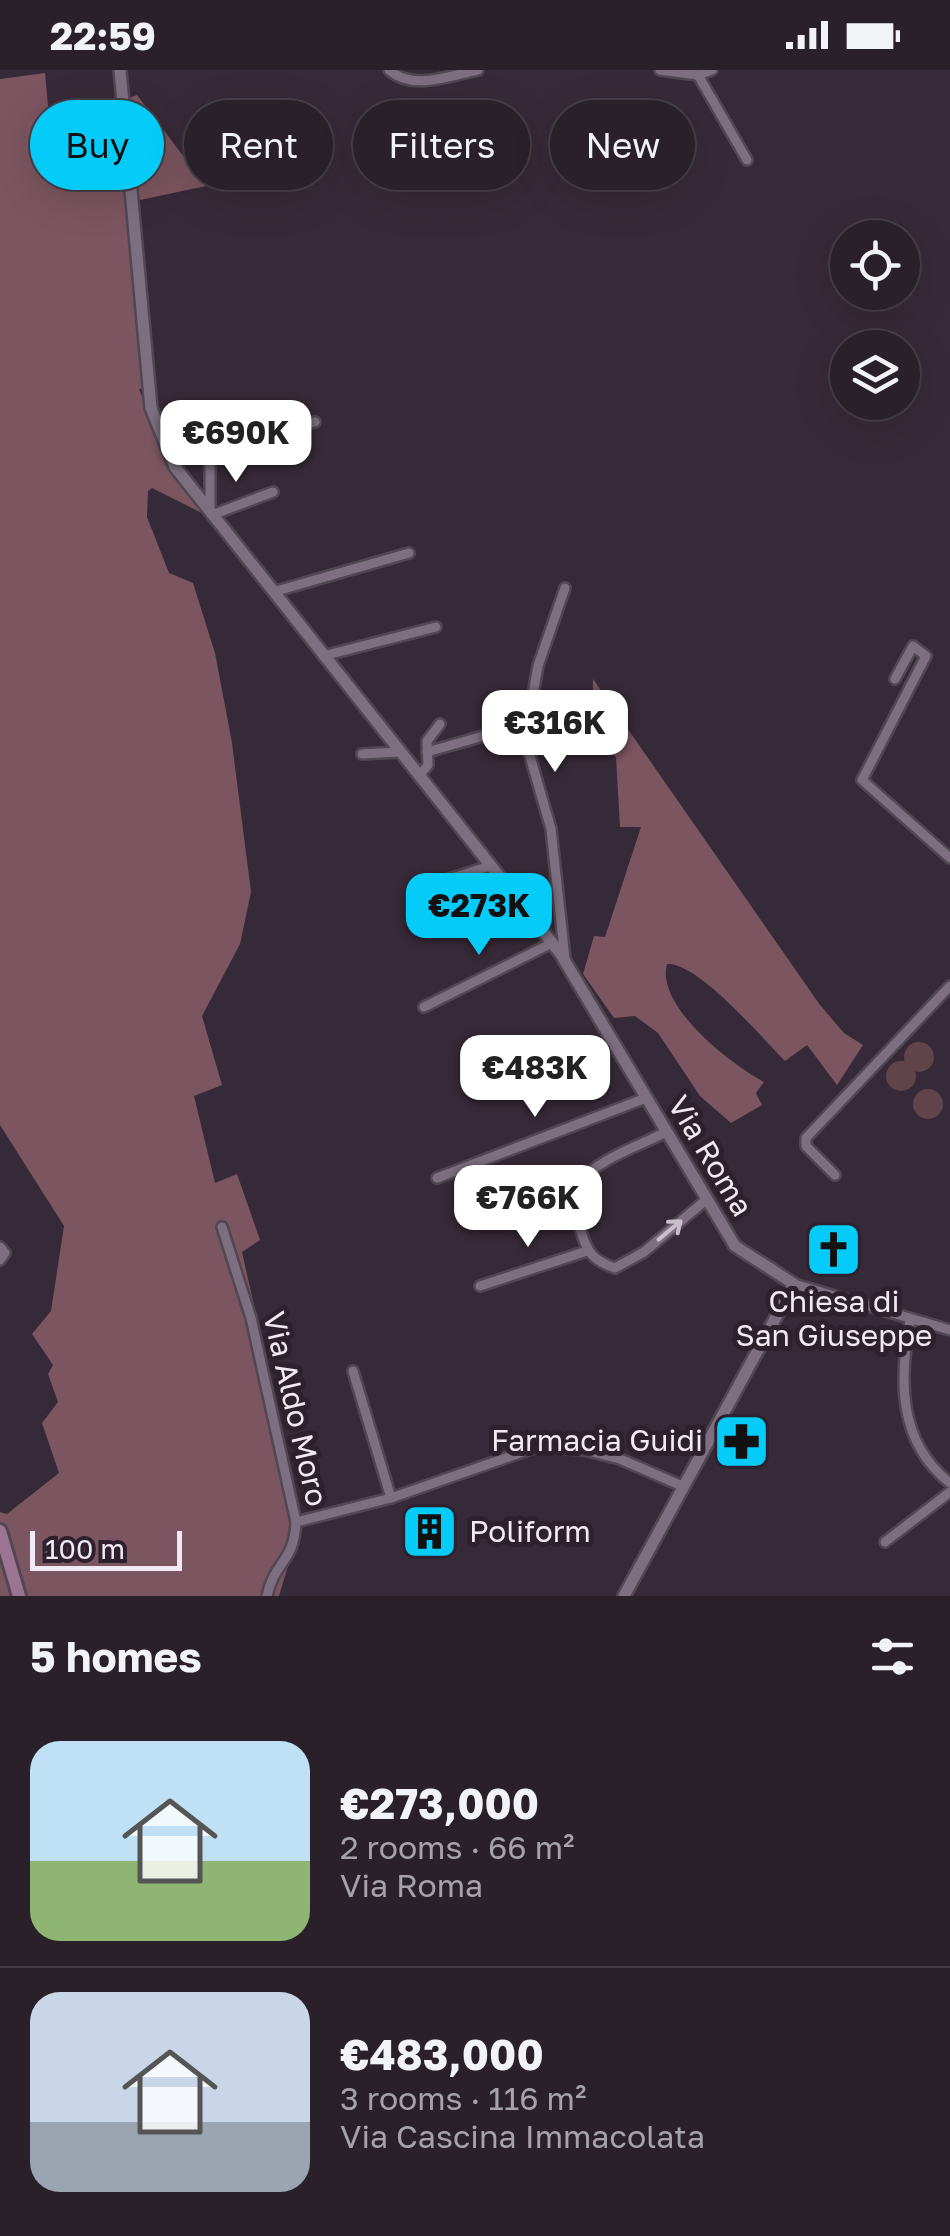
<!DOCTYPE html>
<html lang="en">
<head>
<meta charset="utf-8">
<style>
	:root { --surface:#29202a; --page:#352d36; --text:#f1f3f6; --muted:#a5a3a8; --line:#453e47; --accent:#05cbf9 }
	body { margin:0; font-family:"Golos Text",sans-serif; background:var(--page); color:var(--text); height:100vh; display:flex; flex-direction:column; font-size:38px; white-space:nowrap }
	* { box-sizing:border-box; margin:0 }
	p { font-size:32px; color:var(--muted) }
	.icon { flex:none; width:55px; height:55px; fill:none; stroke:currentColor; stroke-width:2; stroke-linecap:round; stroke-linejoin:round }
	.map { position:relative; height:1526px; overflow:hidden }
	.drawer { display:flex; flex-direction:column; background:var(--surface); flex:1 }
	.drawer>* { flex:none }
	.banner { position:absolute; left:30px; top:30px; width:890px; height:90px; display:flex; gap:20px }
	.controls { position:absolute; left:830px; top:150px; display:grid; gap:20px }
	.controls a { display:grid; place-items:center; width:90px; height:90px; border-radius:50%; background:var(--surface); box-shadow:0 10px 40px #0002,0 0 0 2px var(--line); font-size:50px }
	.scale { position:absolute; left:30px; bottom:25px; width:152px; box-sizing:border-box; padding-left:10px; border:5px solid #f2eaf3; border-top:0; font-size:28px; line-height:35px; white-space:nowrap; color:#f2eaf3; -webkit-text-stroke:8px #2d212e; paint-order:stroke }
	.price { position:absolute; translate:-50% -85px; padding:0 22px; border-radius:20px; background:#fff; color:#222; font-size:32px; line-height:65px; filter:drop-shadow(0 2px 5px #0008) }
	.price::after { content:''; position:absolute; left:50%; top:60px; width:30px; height:22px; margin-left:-15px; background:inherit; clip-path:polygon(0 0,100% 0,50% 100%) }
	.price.current { background:var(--accent); color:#111 }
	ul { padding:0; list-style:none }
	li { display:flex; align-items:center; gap:30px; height:250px; padding:0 30px }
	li+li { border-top:2px solid var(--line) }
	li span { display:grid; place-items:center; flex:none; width:280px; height:200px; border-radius:30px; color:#555 }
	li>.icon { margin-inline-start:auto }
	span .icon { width:120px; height:120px; fill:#fffc; stroke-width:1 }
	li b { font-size:42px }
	h2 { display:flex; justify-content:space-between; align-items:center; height:120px; padding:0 30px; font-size:42px }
	.pill { padding:0 35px; border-radius:45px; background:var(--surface); box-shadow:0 10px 40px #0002,0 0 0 2px var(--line); font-size:35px; line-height:90px }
	.pill.current { background:var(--accent); color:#111 }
	.status { display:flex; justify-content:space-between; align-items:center; height:70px; padding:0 50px; background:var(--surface); direction:ltr }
	.status svg { height:28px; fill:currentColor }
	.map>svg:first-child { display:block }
	.green { fill:#61434a }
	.forest { fill:#7b555f }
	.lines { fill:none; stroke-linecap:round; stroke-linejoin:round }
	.minor-casing { stroke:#514753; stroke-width:14 }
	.tertiary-casing { stroke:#514753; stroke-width:16 }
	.secondary-casing { stroke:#514753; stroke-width:18 }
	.minor { stroke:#7d6f7f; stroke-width:9 }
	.tertiary { stroke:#7d6f7f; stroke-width:11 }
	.secondary { stroke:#9a7491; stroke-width:12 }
	.oneway { stroke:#c9bfca }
	.labels { text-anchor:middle; stroke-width:10; stroke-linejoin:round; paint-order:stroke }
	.street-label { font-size:30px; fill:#f2eaf3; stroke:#2d212e }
	.poi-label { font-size:30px; fill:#f2eaf3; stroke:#2d212e }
</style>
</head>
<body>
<div class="status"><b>22:59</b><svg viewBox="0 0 49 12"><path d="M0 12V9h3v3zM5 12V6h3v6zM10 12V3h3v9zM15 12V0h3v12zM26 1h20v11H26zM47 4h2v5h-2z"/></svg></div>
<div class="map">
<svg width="950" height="1526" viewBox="0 0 950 1526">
	<rect width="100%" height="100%" fill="#372a38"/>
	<!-- green -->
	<g class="green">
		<circle cx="919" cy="987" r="15"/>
		<circle cx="901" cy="1006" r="15"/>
		<circle cx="928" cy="1034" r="15"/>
	</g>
	<!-- forest -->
	<g class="forest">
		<path d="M45,3L50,57L137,25L206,116L126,133L147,317L139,319L171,400L204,444L152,418L148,421L147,447L169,503L193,513L215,583L232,673L251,822L240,874L202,946L222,1015L194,1026L215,1113L237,1104L260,1170L242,1182L302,1449L279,1526H0V1442L7,1444L59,1403L42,1353L58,1332L48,1304L53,1295L32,1264L51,1241L64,1156L0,1055V9Z"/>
		<path d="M593,609L820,935L844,963L863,975L837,1015L807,975L785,991C762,968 698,892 667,894C655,936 732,995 764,1012L756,1023L762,1035L731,1053L700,1026L658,963L635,946L614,948L583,904L594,866L605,867L641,757H620L616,687L592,669Z"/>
	</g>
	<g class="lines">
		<defs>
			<g id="minor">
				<path d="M389,0C413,21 448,6 478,0"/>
				<path d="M660,0L698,5L712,0"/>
				<path d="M698,5L747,90"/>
				<path d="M64,52L124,34"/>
				<path d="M210,439V381L315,352"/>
				<path d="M212,445L273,422"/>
				<path d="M565,518L538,596L525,669L551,759L565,889"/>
				<path d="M273,522L409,483"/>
				<path d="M323,586L436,557"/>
				<path d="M895,609L913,576L926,586L862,710L950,788"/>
				<path d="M427,682L508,659"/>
				<path d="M362,684L399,682"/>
				<path d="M419,706L428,695L427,671L440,654"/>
				<path d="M421,818L490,796"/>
				<path d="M424,937L552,873"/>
				<path d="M666,1062C642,1075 593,1090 579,1115C571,1128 577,1147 581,1161C587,1183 594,1191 615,1198L644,1182L706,1130"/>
				<path d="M835,1105L806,1076V1068L950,916"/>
				<path d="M437,1108L646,1028"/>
				<path d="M222,1157L251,1248L296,1452C294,1493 275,1490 267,1526"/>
				<path d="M0,1177L5,1183L0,1190"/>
				<path d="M794,1214L950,1260"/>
				<path d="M480,1216L587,1181"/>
				<path d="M910,1251C899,1310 898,1372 950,1413"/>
				<path d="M353,1301L391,1428"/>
				<path d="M296,1452L391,1428L537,1377L584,1380L620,1389L682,1416"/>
				<path d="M885,1472L950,1422"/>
			</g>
			<path id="tertiary" d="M120,0L151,338L175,397L560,883L735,1176L794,1214L624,1526"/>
			<path id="secondary" d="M0,1461L19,1526"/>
		</defs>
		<!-- minor casing -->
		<use href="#minor" class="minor-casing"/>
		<!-- tertiary casing -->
		<use href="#tertiary" class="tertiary-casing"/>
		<!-- secondary casing -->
		<use href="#secondary" class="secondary-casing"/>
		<!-- minor -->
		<use href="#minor" class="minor"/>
		<!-- tertiary -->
		<use href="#tertiary" class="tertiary"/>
		<!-- secondary -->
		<use href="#secondary" class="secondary"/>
	</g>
	<!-- one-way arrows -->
	<defs><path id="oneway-shaft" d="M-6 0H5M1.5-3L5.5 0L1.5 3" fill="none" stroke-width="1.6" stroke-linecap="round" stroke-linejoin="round" transform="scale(2.5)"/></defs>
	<use class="oneway" href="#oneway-shaft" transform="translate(670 1160) rotate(-40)"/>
	<!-- icons -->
	<defs>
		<symbol id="church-square" viewBox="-11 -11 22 22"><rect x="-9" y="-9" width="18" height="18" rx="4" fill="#05cbf9" stroke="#2d212e"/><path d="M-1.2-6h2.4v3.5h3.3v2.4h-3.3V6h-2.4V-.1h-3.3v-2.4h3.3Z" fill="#111"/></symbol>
		<symbol id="pharmacy-square" viewBox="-11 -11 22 22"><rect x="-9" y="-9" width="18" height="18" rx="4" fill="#05cbf9" stroke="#2d212e"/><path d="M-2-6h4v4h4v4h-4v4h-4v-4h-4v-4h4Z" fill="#111"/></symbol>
		<symbol id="building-square" viewBox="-11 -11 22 22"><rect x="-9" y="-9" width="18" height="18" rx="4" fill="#05cbf9" stroke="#2d212e"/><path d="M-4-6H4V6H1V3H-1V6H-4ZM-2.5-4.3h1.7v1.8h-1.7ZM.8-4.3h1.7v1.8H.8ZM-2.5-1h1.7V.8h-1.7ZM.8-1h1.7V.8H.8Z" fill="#111"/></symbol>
	</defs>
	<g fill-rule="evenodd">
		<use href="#church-square" x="802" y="1148" width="63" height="63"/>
		<use href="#pharmacy-square" x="710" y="1340" width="63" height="63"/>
		<use href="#building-square" x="398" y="1430" width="63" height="63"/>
	</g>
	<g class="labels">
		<!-- street labels -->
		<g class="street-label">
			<text transform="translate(710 1086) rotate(59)" y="10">Via Roma</text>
			<text transform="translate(295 1339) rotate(77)" y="10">Via Aldo Moro</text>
		</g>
		<!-- poi labels -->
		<g class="poi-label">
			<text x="834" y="1242">Chiesa di<tspan x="834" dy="34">San Giuseppe</tspan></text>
			<text x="703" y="1381" text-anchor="end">Farmacia Guidi</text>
			<text x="469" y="1472" text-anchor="start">Poliform</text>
		</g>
	</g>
</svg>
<div class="controls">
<a><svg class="icon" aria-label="locate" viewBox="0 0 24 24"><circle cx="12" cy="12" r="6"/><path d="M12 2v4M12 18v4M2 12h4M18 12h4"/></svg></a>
<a><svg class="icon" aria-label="layers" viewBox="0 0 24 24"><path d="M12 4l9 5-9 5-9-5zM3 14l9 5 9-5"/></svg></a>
</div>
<div class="scale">100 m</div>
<b class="price" style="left:236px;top:415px">€690K</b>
<b class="price" style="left:555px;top:705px">€316K</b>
<b class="price current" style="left:479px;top:888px">€273K</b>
<b class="price" style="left:535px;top:1050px">€483K</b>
<b class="price" style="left:528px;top:1180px">€766K</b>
<div class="banner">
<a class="pill current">Buy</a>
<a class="pill">Rent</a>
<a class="pill">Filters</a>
<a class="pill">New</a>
</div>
</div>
<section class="drawer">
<h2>5 homes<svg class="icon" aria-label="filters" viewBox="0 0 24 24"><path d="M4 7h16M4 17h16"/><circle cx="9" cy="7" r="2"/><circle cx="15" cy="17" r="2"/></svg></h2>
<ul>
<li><span style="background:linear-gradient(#bfe0f5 60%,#8fb573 0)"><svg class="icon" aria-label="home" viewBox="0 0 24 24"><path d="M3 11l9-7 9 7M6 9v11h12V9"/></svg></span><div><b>€273,000</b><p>2 rooms · 66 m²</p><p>Via Roma</p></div></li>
<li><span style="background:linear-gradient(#c9d6e8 65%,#9aa5b1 0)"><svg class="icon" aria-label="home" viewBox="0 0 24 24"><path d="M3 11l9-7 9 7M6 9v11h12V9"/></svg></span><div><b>€483,000</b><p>3 rooms · 116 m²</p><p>Via Cascina Immacolata</p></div></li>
</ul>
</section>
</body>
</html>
